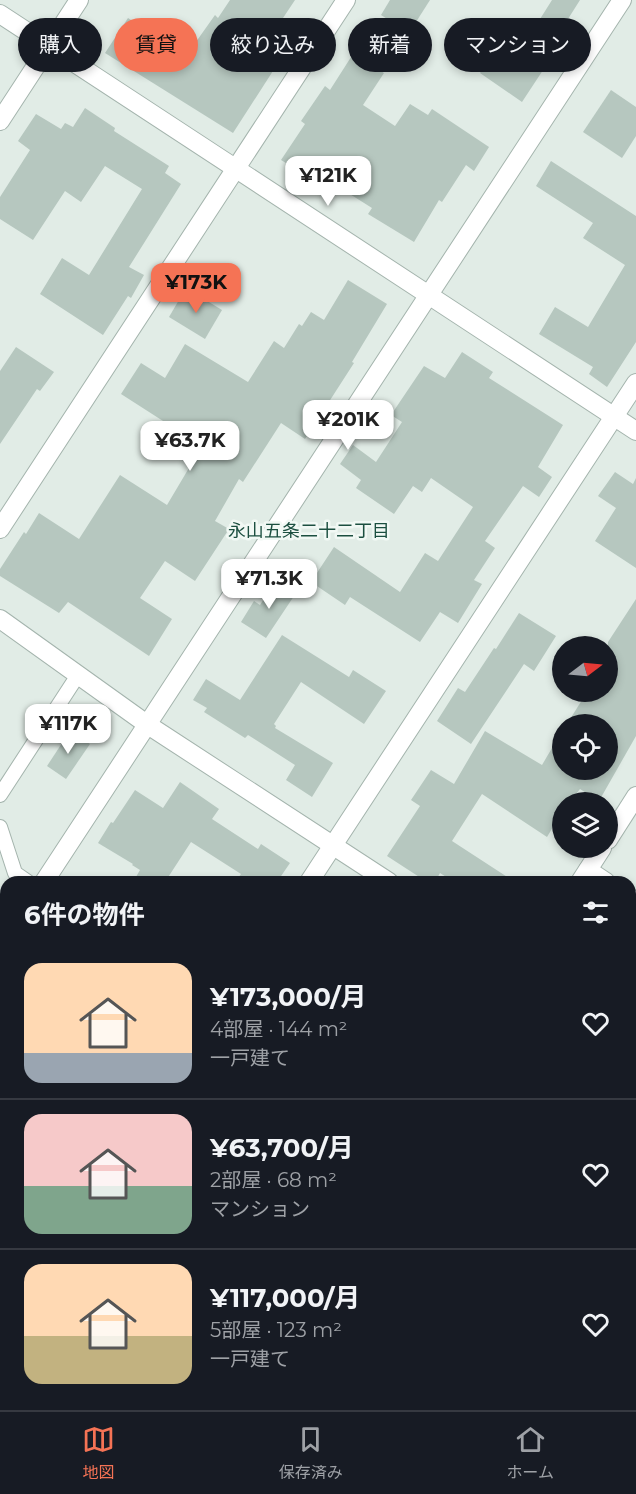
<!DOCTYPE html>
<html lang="ja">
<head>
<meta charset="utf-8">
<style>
	:root { --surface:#171b24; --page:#20242c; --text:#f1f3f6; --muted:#9ea1a6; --line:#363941; --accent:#f57355 }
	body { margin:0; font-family:Montserrat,"Noto Sans JP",sans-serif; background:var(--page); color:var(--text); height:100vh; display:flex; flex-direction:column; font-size:22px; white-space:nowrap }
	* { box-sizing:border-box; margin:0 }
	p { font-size:20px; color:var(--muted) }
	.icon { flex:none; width:33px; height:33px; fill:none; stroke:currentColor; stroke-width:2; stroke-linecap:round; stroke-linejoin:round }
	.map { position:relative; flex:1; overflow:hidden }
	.panel { position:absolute; left:0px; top:876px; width:636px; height:534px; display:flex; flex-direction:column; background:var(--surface); border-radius:18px 18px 0 0; box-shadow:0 3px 9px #0003 }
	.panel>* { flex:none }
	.guide { position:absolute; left:18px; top:18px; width:600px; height:54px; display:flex; gap:12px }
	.needle { width:39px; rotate:74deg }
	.controls { position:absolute; left:552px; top:636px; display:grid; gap:12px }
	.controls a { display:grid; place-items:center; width:66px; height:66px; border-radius:50%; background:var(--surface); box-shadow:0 3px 9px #0003; font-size:30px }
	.price { position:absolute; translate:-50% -51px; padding:0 14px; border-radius:12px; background:#fff; color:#222; font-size:20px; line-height:39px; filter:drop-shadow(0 2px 3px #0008) }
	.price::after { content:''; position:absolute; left:50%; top:36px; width:18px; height:14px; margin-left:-9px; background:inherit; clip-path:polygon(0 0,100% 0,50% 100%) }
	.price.current { background:var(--accent); color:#111 }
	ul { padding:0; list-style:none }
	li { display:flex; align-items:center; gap:18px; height:150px; padding:0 24px }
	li+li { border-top:2px solid var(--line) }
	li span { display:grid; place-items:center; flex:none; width:168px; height:120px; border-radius:18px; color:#555 }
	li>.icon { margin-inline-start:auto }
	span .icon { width:72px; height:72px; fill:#fffc; stroke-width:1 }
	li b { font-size:26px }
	h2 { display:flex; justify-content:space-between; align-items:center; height:72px; padding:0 24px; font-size:26px }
	.tag { padding:0 21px; border-radius:27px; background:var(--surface); box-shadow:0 3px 9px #0003; font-size:21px; line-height:54px }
	.tag.current { background:var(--accent); color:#111 }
	.menu { display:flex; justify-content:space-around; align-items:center; height:84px; border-top:2px solid var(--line); background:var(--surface); font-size:16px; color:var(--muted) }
	.menu a { display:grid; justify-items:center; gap:3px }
	.menu .current { color:var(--accent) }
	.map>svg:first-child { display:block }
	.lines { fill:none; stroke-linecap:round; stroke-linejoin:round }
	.stream { stroke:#87cbd3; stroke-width:8 }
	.building { fill:#b6c7bf }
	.service-casing { stroke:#a4b4ad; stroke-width:16 }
	.minor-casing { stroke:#a4b4ad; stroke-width:20 }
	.tertiary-casing { stroke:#a4b4ad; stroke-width:20 }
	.service { stroke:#fff; stroke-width:14 }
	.minor { stroke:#fff; stroke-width:18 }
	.tertiary { stroke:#fff; stroke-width:18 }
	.labels { text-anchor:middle; stroke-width:5; stroke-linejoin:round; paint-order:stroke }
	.neighbourhood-label { font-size:18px; fill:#1c4f40; stroke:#f1f8f4 }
</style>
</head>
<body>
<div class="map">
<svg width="636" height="1410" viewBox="0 0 636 1410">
	<rect width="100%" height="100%" fill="#e1ece6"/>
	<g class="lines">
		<!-- stream -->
		<path class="stream" d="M0,1269L6,1272"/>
	</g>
	<!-- building -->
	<g class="building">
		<path d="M230,0H295L263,48L280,60L233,133L105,53L128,18L186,56L215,15L218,18Z"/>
		<path d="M390,0H430L409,33L381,15Z"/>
		<path d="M552,0H580L568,19L577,25L553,63L549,61L522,102L480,73L487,63L453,40L466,20L518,54Z"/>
		<path d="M353,54L384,73L363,105L395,126L410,104L428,115L432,109L489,147L474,171L466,165L442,202L439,200L414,242L368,214L372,208L326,179L322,185L281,160L305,124L301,121L325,86L330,90Z"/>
		<path d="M611,90L636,107V136L622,158L583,132Z"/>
		<path d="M85,108L115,128L114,131L169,166L165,173L181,184L129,267L144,275L131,298L128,296L103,335L40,294L62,258L89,275L142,189L105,166L81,202L65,191L33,240L0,219V197L30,150L18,141L36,114L61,129L65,123L73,127Z"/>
		<path d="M551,161L636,216V342L607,387L589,374L593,367L539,334L555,307L588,327L625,265L583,238L593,223L536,186Z"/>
		<path d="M348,280L387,304L352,362L354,363L305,439L281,423L243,482L239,479L215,521L229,529L195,581L165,561L140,598L172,619L149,656L68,602L59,613L0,576V569L24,532L26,534L39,513L79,539L120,475L167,505L202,446L121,394L141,363L165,378L185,344L248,382L274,341L284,348L299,324L302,326L311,312L324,320Z"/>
		<path d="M186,288L222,310L205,339L169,317Z"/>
		<path d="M16,347L54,372L40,391L37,389L0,444V371Z"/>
		<path d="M462,352L493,372L489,378L563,425L538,467L552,477L539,497L523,486L485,541L495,548L474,580L482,584L458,623L440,612L420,642L350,597L345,605L311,582L334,547L400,592L425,553L438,561L473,507L431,478L422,492L413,486L394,514L356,488L361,480L340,464L353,445L376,462L402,422L391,415L424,366L445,378Z"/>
		<path d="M615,472L633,484L636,478V568L595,541L616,508L598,496Z"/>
		<path d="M276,580L296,593L266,638L241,622L254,601L260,605Z"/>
		<path d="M636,599V736L599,801L580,789L570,802H562V834L553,827L547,837L482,794L452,841L515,882H454L440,873L435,882H427L387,856L420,806L411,800L431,770L454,784L485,731L542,765L562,731V770H608V724H567L587,692H608V642Z"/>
		<path d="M519,613L556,636L534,671L524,664L471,744L437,721L458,688L465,692L494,648L496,649Z"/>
		<path d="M282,635L349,677L353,670L386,691L364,724L301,682L274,724L276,726L275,728L333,763L312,797L286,780L295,765L248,735L245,738L204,712L207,708L193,700L206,679L240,700Z"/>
		<path d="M70,731L90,744L66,779L47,766Z"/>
		<path d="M180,782L219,809L212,819L258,849L261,844L290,863L277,882H235L241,874L191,842L165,882H133L140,870L132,865L133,864L98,843L111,822L113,823L135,790L163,808Z"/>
	</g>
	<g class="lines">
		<defs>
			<g id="service">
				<path d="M0,795L78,675"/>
				<path d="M0,827L15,873L28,882"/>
			</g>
			<g id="minor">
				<path d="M0,14L636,431"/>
				<path d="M0,121L79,0"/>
				<path d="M0,529L346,0"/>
				<path d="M0,619L148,725L389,882"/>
				<path d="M608,840L636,796"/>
				<path d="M588,870L606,882"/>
				<path d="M44,882L622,0"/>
				<path d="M309,882L636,383"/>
				<path d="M580,882L602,848"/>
				<path d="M630,898L636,901"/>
				<path d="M0,948L6,939"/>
				<path d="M630,1173L636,1164"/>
				<path d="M587,1404L595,1410"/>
				<path d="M232,1410L236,1404"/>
			</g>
			<g id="tertiary">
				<path d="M0,1307L6,1311"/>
				<path d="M151,1404L160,1410"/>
			</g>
		</defs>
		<!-- service casing -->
		<use href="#service" class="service-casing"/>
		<!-- minor casing -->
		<use href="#minor" class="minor-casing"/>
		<!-- tertiary casing -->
		<use href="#tertiary" class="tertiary-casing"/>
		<!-- service -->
		<use href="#service" class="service"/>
		<!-- minor -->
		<use href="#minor" class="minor"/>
		<!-- tertiary -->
		<use href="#tertiary" class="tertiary"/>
	</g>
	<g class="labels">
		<!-- neighbourhood labels -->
		<g class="neighbourhood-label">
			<text x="309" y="537">永山五条二十二丁目</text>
		</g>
	</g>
</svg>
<div class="controls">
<a><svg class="needle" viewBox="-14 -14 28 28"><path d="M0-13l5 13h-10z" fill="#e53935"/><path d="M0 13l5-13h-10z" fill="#9ea1a6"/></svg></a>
<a><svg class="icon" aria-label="locate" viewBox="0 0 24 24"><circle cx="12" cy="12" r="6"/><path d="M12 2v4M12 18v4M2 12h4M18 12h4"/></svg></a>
<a><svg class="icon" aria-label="layers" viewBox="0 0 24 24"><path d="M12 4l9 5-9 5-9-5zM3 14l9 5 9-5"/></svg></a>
</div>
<b class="price" style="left:328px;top:207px">¥121K</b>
<b class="price current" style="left:196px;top:314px">¥173K</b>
<b class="price" style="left:348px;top:451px">¥201K</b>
<b class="price" style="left:190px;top:472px">¥63.7K</b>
<b class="price" style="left:269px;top:610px">¥71.3K</b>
<b class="price" style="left:68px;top:755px">¥117K</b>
<div class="guide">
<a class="tag">購入</a>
<a class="tag current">賃貸</a>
<a class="tag">絞り込み</a>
<a class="tag">新着</a>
<a class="tag">マンション</a>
</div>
<section class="panel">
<h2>6件の物件<svg class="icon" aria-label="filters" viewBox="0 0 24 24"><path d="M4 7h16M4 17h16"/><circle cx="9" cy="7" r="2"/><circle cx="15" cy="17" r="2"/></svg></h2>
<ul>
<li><span style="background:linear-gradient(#ffd9b3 75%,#9aa5b1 0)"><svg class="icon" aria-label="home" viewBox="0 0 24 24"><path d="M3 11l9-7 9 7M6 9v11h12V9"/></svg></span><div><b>¥173,000/月</b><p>4部屋 · 144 m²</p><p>一戸建て</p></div><svg class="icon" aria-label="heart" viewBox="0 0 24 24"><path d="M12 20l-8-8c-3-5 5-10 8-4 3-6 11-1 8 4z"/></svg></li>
<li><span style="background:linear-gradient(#f6c9c9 60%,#7fa58c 0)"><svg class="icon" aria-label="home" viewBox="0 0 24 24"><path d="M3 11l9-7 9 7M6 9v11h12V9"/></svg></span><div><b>¥63,700/月</b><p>2部屋 · 68 m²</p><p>マンション</p></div><svg class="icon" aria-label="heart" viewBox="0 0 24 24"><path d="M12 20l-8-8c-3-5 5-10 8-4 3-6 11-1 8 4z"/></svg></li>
<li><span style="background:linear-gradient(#ffd9b3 60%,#c2b280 0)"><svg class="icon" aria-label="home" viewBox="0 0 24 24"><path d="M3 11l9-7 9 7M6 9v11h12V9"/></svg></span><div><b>¥117,000/月</b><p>5部屋 · 123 m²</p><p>一戸建て</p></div><svg class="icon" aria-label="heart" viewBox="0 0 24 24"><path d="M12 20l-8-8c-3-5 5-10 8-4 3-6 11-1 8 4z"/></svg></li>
</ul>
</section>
</div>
<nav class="menu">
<a class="current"><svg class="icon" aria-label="map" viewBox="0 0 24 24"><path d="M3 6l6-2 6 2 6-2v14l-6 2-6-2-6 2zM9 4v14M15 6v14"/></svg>地図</a>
<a><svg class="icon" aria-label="saved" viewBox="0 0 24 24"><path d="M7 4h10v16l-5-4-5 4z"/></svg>保存済み</a>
<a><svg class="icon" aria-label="home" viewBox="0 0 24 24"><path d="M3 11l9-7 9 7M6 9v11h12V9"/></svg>ホーム</a>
</nav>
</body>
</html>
